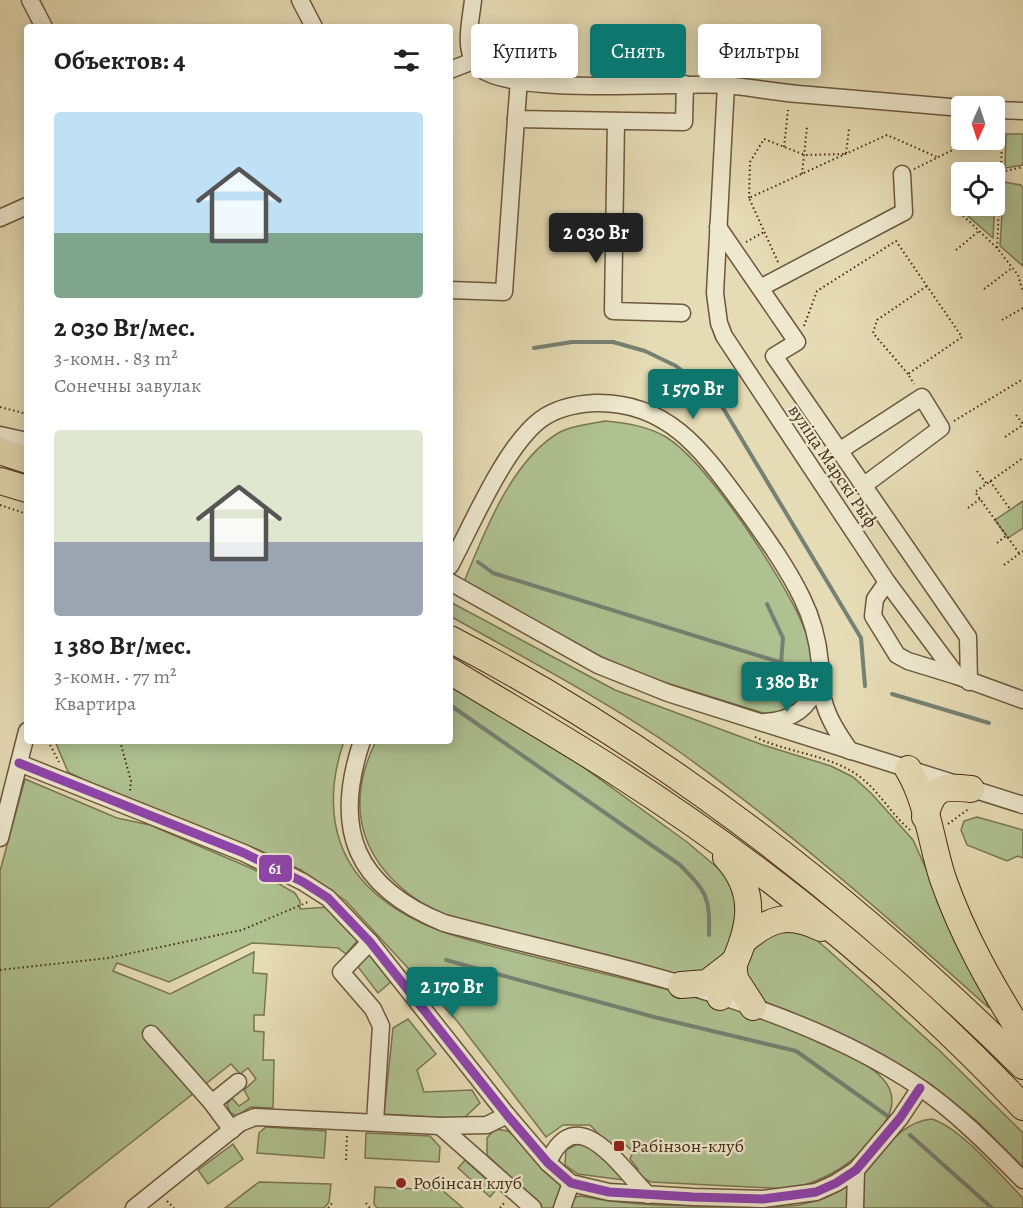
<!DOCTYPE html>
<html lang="ru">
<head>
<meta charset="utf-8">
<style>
	:root { --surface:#fff; --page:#f2f2f2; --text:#222; --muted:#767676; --accent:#0f766e }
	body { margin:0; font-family:Alegreya,serif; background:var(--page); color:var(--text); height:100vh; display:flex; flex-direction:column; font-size:22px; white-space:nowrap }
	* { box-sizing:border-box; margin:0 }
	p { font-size:20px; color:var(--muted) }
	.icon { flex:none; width:33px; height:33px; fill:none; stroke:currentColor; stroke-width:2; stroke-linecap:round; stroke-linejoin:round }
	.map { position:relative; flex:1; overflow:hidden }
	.sheet { position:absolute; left:24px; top:24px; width:429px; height:720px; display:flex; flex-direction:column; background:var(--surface); border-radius:6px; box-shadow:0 3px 15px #0003 }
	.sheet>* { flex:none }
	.guide { position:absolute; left:471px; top:24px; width:462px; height:54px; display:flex; gap:12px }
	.needle { width:39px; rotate:183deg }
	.buttons { position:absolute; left:951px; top:96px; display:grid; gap:12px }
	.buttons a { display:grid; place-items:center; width:54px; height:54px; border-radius:6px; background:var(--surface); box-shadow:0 3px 15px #0003; font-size:30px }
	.price { position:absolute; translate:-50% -51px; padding:0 14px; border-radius:6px; background:var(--accent); color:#fff; font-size:20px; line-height:39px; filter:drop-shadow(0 2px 3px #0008) }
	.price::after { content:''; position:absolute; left:50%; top:36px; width:18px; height:14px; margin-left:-9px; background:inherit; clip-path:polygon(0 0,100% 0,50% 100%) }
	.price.on { background:#222; color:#fff }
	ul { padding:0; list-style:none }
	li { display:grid; align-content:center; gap:12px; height:318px; padding:0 30px }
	li span { display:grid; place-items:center; height:186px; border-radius:6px; color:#555 }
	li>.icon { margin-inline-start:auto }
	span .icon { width:108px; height:108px; fill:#fffc; stroke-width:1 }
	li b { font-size:26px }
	h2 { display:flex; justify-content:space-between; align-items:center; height:72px; padding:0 30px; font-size:26px }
	.pill { padding:0 21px; border-radius:6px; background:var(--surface); box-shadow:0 3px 15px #0003; font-size:21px; line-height:54px }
	.pill.on { background:var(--accent); color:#fff }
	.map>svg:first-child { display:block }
	.green { fill:#afc191; stroke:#7a7652; stroke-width:1.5 }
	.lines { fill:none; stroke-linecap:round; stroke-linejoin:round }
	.stream { stroke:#758172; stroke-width:4 }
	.minor-casing { stroke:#6c573c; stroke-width:19 }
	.highway-casing { stroke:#442b14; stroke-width:28 }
	.path { stroke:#442b14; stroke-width:2; stroke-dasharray:1.5 3; stroke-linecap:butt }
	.minor { stroke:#eee8ce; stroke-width:16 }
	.highway { stroke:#e5dbb4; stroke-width:26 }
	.bus-1-casing { stroke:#eee8ce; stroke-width:14 }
	.bus-1 { stroke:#8e44ad; stroke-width:9 }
	.poi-dot { fill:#8f2418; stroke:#eee8ce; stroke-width:2 }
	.labels { text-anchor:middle; stroke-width:4.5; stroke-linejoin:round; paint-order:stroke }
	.street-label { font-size:18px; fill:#442b14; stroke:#eee8ce }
	.poi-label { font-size:18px; fill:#442b14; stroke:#eee8ce; text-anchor:start }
	.line-badge { stroke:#eee8ce; stroke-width:2 }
	.badge-label { font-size:16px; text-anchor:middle; font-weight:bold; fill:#fff }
</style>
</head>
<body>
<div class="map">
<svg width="1023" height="1208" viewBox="0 0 1023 1208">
	<rect width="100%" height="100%" fill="#e5dbb4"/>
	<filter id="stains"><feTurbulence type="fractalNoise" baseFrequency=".00333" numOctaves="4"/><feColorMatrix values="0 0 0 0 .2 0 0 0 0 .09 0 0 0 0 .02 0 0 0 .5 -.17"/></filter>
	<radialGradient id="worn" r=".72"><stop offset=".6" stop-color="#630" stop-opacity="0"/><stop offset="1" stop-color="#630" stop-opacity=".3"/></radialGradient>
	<!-- green -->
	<g class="green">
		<path d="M1006,134H1023V165L1005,168Z"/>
		<path d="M996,177L993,238L960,209L959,203L961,201L962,206H994Z"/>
		<path d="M1004,182L1021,185L1023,188V266L1000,246Z"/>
		<path d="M605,421C627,423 647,426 666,437C707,462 783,578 802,623C812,645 816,672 809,694L780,713H763L648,677L602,657L464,582C484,533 512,459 560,432C573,425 591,424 605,421Z"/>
		<path d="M1023,501V528L1008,538L995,520Z"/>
		<path d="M452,603L615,690L763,745L831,766L853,777L871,793L913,840L989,1008C889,918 787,829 677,750C605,700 526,659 450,616Z"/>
		<path d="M450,683L557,748L687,842L726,875L743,908L728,958L688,980L446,916C372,881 337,820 376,741H450Z"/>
		<path d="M55,741H344C325,797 329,853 376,894C422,934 482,943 539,958C633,982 732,1000 820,1043C841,1053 868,1062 883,1079C899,1097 891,1115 879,1132C855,1163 828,1180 790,1189L651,1182L635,1174L638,1169L630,1159L633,1152L621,1140L611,1147L590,1125H563L546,1137L457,1021L346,901L301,870L259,850L113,794L68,772Z"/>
		<path d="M25,779L117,818L150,825L253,869L295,893L300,901V909L329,907L357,936V941L346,954L338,948L252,943L169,982L117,963L113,971L170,994L254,952L253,973L267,974L264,1015H254V1031L264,1032L263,1060H274L273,1108L251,1107L236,1116L230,1112L227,1104L232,1098L239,1106L249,1099L244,1090L256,1079L248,1068L240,1074L231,1064L48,1208H0V871Z"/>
		<path d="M977,817L1023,830V858L1018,856L1007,861L967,845L961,830L964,821Z"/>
		<path d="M794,930L814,938L827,949L940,1051L1023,1133V1167L978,1122L932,1085L882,1056L758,1001L746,980V962L749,950L769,934Z"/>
		<path d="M369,954L392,981L378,993L355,963Z"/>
		<path d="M408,1019L436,1054L417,1070L424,1092L472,1090L480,1103L463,1119L384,1114L393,1028Z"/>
		<path d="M932,1119C961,1128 1001,1176 1023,1198V1208H568L575,1197L581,1196C629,1206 677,1206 726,1206C750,1207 776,1208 799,1205C816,1202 835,1195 849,1185C878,1164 894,1122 932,1119Z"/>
		<path d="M266,1127L326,1131L324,1158L257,1153L259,1133Z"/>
		<path d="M495,1129L508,1131L513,1135L561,1184L556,1208H542L487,1155V1138Z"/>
		<path d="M366,1133L430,1136L440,1147L439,1162L365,1158Z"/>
		<path d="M580,1143L599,1150L624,1180L578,1174L565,1165L566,1150Z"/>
		<path d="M233,1144L243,1159L208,1184L198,1170Z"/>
		<path d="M465,1160L497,1189L490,1197L458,1168Z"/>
		<path d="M259,1182L331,1184L329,1202L324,1208H225Z"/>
		<path d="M375,1187L442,1190L463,1208H377L374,1204Z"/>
	</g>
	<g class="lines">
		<!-- stream -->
		<g class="stream">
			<path d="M534,348L572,342H613L645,351L676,366L717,398L861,638L865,686"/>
			<path d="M478,562L493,573L792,666"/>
			<path d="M767,604L783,638L781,663"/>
			<path d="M892,694L989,723"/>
			<path d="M450,705L680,865C707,892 710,897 709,935"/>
			<path d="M446,960L654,1017L796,1051L889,1117"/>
			<path d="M910,1135L992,1208"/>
		</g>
		<defs>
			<g id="minor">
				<path d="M30,0L44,27"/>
				<path d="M300,0L314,27"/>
				<path d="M473,0C471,21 461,54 481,69C517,96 674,82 725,85C749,87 774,92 798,94C852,99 907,103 962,108"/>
				<path d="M450,70L473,61"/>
				<path d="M519,80L516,119L684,122L685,84"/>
				<path d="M726,85L715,293L719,323L724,336L887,582L957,676L1023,700"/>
				<path d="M994,110L1023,111"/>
				<path d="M616,121L613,311L682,313"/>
				<path d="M0,218L27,206"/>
				<path d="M718,227L797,342L774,356L968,637L969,682"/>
				<path d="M760,288L904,212L902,174"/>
				<path d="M450,290L504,292L516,119"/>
				<path d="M0,435L27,441"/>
				<path d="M839,451L922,397L941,428L863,486"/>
				<path d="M450,566C472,525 504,448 540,420C556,408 575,404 595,403C671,401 706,456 746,510C766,538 787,567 802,598C812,618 818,641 820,663C821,675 820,688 823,699C828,719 839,735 850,751"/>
				<path d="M450,582L598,665L668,693L1023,805"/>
				<path d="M887,582L875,599L873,616L897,655L908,661L957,676"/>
				<path d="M765,722C795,720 807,708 821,682"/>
				<path d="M362,741C332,830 355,887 444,923C599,964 788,997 922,1089C959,1115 991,1148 1023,1180"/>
				<path d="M19,763L244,853L303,882L328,898L370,942L507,1115L548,1163L571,1183L609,1192L693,1197L763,1199L816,1192L836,1183L856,1170L900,1118L920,1088"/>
				<path d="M0,838L27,731"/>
				<path d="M370,942L341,972L373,1009L381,1026L375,1122"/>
				<path d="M151,1034L212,1103"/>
				<path d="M440,1126L533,1208"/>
				<path d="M232,1130L212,1103L238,1082"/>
				<path d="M548,1163C576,1098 619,1166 648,1195"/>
				<path d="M134,1208L240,1123L255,1117L440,1126L487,1125L507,1115"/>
				<path d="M562,1208L571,1183"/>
				<path d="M855,1208L856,1170"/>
			</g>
			<g id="highway">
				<path d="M0,451L27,460"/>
				<path d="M0,481L27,489"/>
				<path d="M450,639C662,749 854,899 1023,1066"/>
				<path d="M450,671C504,704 560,736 613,770C762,865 902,979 1023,1107"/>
				<path d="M908,769C928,802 931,843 943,879C963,936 991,985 1023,1036"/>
				<path d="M925,817C933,786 942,786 971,789"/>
				<path d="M743,941C770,918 788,912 821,928"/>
				<path d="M733,963L735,979L753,1007"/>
				<path d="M681,985L707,983L733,963"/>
				<path d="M720,997C740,947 769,904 726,857"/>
			</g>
		</defs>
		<!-- minor casing -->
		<use href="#minor" class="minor-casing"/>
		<!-- highway casing -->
		<use href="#highway" class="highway-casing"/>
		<!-- path -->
		<g class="path">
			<path d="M1003,125L997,248L1018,275L1023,293"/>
			<path d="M784,147L788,110"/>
			<path d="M914,169L971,141"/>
			<path d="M802,174L807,127"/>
			<path d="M994,177L1001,172L1023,167"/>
			<path d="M749,198L750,162L764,139L805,155L846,154L849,129"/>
			<path d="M962,199L952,205L997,248"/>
			<path d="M746,242L764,232"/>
			<path d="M956,250L979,231"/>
			<path d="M778,262L749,198L887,135L937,157"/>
			<path d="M984,289L1012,268"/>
			<path d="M1002,320L1023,308"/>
			<path d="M804,326L817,291L896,241L962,337L908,374L914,384"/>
			<path d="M908,374L873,333L877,320L927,286"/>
			<path d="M0,407L27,414"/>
			<path d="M1016,415L1023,424"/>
			<path d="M954,421L1023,379"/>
			<path d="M1005,437L1023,425"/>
			<path d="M977,471L986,483"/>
			<path d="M990,481L1010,509"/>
			<path d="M0,505L27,514"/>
			<path d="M968,508L980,499"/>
			<path d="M997,543L1006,536"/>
			<path d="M1019,553L975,492L1023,458"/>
			<path d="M1004,565L1023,551"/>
			<path d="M755,737C788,753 828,754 859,776C879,791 891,814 910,830"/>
			<path d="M48,741L59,762"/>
			<path d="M120,741L131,781L130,791"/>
			<path d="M948,824L970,808"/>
			<path d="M0,970L108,958L242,930L308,902"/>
			<path d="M346,1160L347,1136"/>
			<path d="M167,1201L174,1208"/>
			<path d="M366,1203L370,1208"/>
			<path d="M328,1208L333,1202"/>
			<path d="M500,1208L505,1202"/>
		</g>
		<!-- minor -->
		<use href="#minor" class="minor"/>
		<!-- highway -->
		<use href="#highway" class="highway"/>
		<defs>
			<path id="bus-1" d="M19,763L244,853L303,882L328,898L370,942L507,1115L548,1163L571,1183L609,1192L693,1197L763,1199L816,1192L836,1183L856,1170L900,1118L920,1088"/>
		</defs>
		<!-- bus-1 casing -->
		<use href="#bus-1" class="bus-1-casing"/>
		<!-- bus-1 -->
		<use href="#bus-1" class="bus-1"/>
	</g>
	<!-- markers -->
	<g class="poi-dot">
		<rect x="613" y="1140" width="12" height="12" rx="3"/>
		<circle cx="401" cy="1183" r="6"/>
	</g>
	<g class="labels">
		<!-- street labels -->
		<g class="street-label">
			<text transform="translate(833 466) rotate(56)" y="6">вуліца Марскі Рыф</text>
		</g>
		<!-- poi labels -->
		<g class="poi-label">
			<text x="631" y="1152">Рабінзон-клуб</text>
			<text x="413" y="1189">Робінсан клуб</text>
		</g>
	</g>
	<rect class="line-badge" x="258" y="854" width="35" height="29" rx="6" fill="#8e44ad"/>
	<g class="badge-label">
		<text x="275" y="874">61</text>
	</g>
	<rect width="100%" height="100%" filter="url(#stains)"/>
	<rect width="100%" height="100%" fill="url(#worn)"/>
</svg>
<div class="buttons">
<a><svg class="needle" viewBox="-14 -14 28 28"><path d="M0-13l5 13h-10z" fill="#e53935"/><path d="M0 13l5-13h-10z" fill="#767676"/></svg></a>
<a><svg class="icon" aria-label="locate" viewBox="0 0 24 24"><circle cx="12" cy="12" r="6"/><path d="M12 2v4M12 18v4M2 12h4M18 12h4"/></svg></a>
</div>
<b class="price on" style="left:596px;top:264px">2 030 Br</b>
<b class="price" style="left:693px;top:420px">1 570 Br</b>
<b class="price" style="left:787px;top:713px">1 380 Br</b>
<b class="price" style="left:452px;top:1018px">2 170 Br</b>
<div class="guide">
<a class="pill">Купить</a>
<a class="pill on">Снять</a>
<a class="pill">Фильтры</a>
</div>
<section class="sheet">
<h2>Объектов: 4<svg class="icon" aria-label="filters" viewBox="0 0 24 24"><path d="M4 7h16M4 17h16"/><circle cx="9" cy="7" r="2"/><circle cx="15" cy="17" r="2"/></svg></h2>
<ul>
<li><span style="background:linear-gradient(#bfe0f5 65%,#7fa58c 0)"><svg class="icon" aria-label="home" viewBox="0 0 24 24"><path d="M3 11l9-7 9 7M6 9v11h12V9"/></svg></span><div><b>2 030 Br/мес.</b><p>3-комн. · 83 m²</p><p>Сонечны завулак</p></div></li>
<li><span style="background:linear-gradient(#dfe7d0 60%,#9aa5b1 0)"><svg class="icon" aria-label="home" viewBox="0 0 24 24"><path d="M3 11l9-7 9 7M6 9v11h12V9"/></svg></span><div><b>1 380 Br/мес.</b><p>3-комн. · 77 m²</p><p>Квартира</p></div></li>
</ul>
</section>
</div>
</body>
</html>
